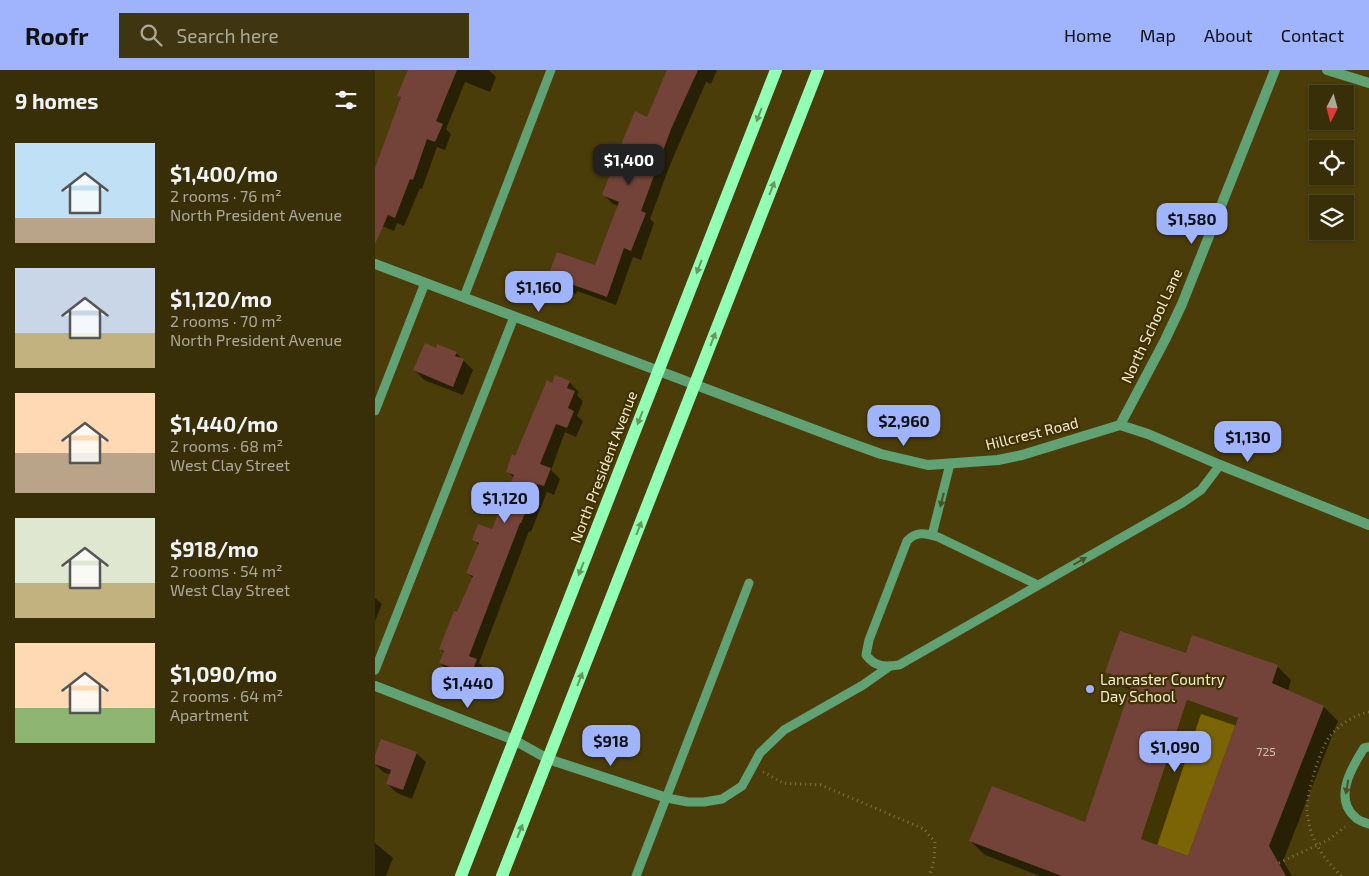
<!DOCTYPE html>
<html lang="en">
<head>
<meta charset="utf-8">
<style>
	:root { --surface:#382e07; --page:#3f3611; --text:#f1f3f6; --muted:#aba89b; --line:#524a28; --accent:#a0b3fd }
	body { margin:0; font-family:"Exo 2",sans-serif; background:var(--page); color:var(--text); height:100vh; display:flex; flex-direction:column; font-size:19px; white-space:nowrap }
	* { box-sizing:border-box; margin:0 }
	p { font-size:16px; color:var(--muted) }
	.icon { flex:none; width:28px; height:28px; fill:none; stroke:currentColor; stroke-width:2; stroke-linecap:round; stroke-linejoin:round }
	.map { position:relative; flex:1; overflow:hidden }
	.side { display:flex; flex-direction:column; background:var(--surface); width:375px }
	.side>* { flex:none }
	.needle { width:32px; rotate:186deg }
	.buttons { position:absolute; left:934px; top:15px; display:grid; gap:10px }
	.buttons a { display:grid; place-items:center; width:45px; height:45px; border-radius:0px; background:var(--surface); box-shadow:0 1px 4px #0004,0 0 0 1px var(--line); font-size:25px }
	.price { position:absolute; translate:-50% -42px; padding:0 11px; border-radius:10px; background:var(--accent); color:#111; font-size:16px; line-height:32px; filter:drop-shadow(0 1px 2px #0008) }
	.price::after { content:''; position:absolute; left:50%; top:30px; width:15px; height:11px; margin-left:-8px; background:inherit; clip-path:polygon(0 0,100% 0,50% 100%) }
	.price.current { background:#222; color:#fff }
	ul { padding:0; list-style:none }
	li { display:flex; align-items:center; gap:15px; height:125px; padding:0 15px }
	li span { display:grid; place-items:center; flex:none; width:140px; height:100px; border-radius:0px; color:#555 }
	li>.icon { margin-inline-start:auto }
	span .icon { width:60px; height:60px; fill:#fffc; stroke-width:1 }
	li b { font-size:21px }
	h2 { display:flex; justify-content:space-between; align-items:center; height:60px; padding:0 15px; font-size:21px }
	header { display:flex; align-items:center; gap:30px; box-sizing:border-box; height:70px; padding:0 25px; background:var(--accent); color:#111 }
	header strong { font-size:24px }
	nav { display:flex; gap:28px; margin-inline-start:auto; font-size:18px }
	.search { width:350px; height:45px; background:var(--page); display:flex; align-items:center; gap:12px; box-sizing:border-box; padding:0 18px; border-radius:0px; color:var(--muted); font-size:19px }
	main { display:flex; flex:1; min-height:0 }
	.map>svg:first-child { display:block }
	.green { fill:#7b6405 }
	.shadow { fill:#0007; fill-rule:evenodd }
	.building { fill:#734339; fill-rule:evenodd }
	.lines { fill:none; stroke-linecap:round; stroke-linejoin:round }
	.path { stroke:#807448; stroke-width:3; stroke-dasharray:1 4; stroke-linecap:butt }
	.lane { stroke:#60a274; stroke-width:9 }
	.street { stroke:#60a274; stroke-width:10 }
	.primary { stroke:#91feb3; stroke-width:12 }
	.oneway { fill:#68985a }
	.oneway2 { fill:#4a5423 }
	.poi-dot { fill:#a0b3fd; stroke:#403200; stroke-width:2 }
	.labels { text-anchor:middle; stroke-width:4.5; stroke-linejoin:round; paint-order:stroke }
	.number-label { font-size:12px; fill:#d2c0ab }
	.street-label { font-size:15px; fill:#f2ead1; stroke:#403200 }
	.poi-label { font-size:15px; fill:#f2ead1; stroke:#403200; text-anchor:start }
</style>
</head>
<body>
<header>
<strong>Roofr</strong>
<div class="search"><svg class="icon" aria-label="search" viewBox="0 0 24 24"><circle cx="10" cy="10" r="6"/><path d="M15 15l6 6"/></svg>Search here</div>
<nav><a>Home</a><a>Map</a><a>About</a><a>Contact</a></nav>
</header>
<main>
<section class="side">
<h2>9 homes<svg class="icon" aria-label="filters" viewBox="0 0 24 24"><path d="M4 7h16M4 17h16"/><circle cx="9" cy="7" r="2"/><circle cx="15" cy="17" r="2"/></svg></h2>
<ul>
<li><span style="background:linear-gradient(#bfe0f5 75%,#b9a48a 0)"><svg class="icon" aria-label="home" viewBox="0 0 24 24"><path d="M3 11l9-7 9 7M6 9v11h12V9"/></svg></span><div><b>$1,400/mo</b><p>2 rooms · 76 m²</p><p>North President Avenue</p></div></li>
<li><span style="background:linear-gradient(#c9d6e8 65%,#c2b280 0)"><svg class="icon" aria-label="home" viewBox="0 0 24 24"><path d="M3 11l9-7 9 7M6 9v11h12V9"/></svg></span><div><b>$1,120/mo</b><p>2 rooms · 70 m²</p><p>North President Avenue</p></div></li>
<li><span style="background:linear-gradient(#ffd9b3 60%,#b9a48a 0)"><svg class="icon" aria-label="home" viewBox="0 0 24 24"><path d="M3 11l9-7 9 7M6 9v11h12V9"/></svg></span><div><b>$1,440/mo</b><p>2 rooms · 68 m²</p><p>West Clay Street</p></div></li>
<li><span style="background:linear-gradient(#dfe7d0 65%,#c2b280 0)"><svg class="icon" aria-label="home" viewBox="0 0 24 24"><path d="M3 11l9-7 9 7M6 9v11h12V9"/></svg></span><div><b>$918/mo</b><p>2 rooms · 54 m²</p><p>West Clay Street</p></div></li>
<li><span style="background:linear-gradient(#ffd9b3 65%,#8fb573 0)"><svg class="icon" aria-label="home" viewBox="0 0 24 24"><path d="M3 11l9-7 9 7M6 9v11h12V9"/></svg></span><div><b>$1,090/mo</b><p>2 rooms · 64 m²</p><p>Apartment</p></div></li>
</ul>
</section>
<div class="map">
<svg width="994" height="806" viewBox="0 0 994 806">
	<rect width="100%" height="100%" fill="#4b3d09"/>
	<!-- green -->
	<path class="green" d="M812,630L863,648L813,786L766,769Z"/>
	<!-- shadow -->
	<g class="shadow">
		<path d="M34,0H114L121,7L115,22L90,12L71,59L76,64L70,80L62,77L47,119L45,118L29,156L22,153L19,161L0,153V101L27,29L24,25Z"/>
		<path d="M297,0H342L336,14L331,12L295,95L275,149L279,153L266,190L258,187L241,235L202,221L201,224L183,218L174,208L221,197L243,136L238,134L229,125L273,48Z"/>
		<path d="M61,279L81,283L98,300L88,325L49,310L40,300Z"/>
		<path d="M194,312L204,322L202,325L208,331L202,346L208,351L201,367L190,362L176,400L185,409L179,425L172,422L156,462L154,461L104,593L111,599L105,614L75,602L65,593L69,583L66,579L98,508L92,503L104,475L99,470L118,461L139,408L132,401L178,314Z"/>
		<path d="M0,528L7,534L0,551Z"/>
		<path d="M811,585L902,596L916,610L913,621L949,637L963,651L908,791L917,806H665L610,785L595,771L711,754L756,620L746,616L732,602ZM826,644L862,656L813,788L782,776Z"/>
		<path d="M41,683L51,692L37,729L22,723L12,714L16,705L8,702L0,694V689Z"/>
		<path d="M0,773L18,788L11,806H0Z"/>
	</g>
	<!-- building -->
	<g class="building">
		<path d="M33,0H82L61,51L68,54L60,72L52,69L38,110L35,109L20,148L13,145L0,174V98L26,27L22,26Z"/>
		<path d="M292,0H323L296,59L266,141L271,143L256,181L249,178L232,227L193,213L192,215L172,209L182,182L220,195L244,132L227,125L248,70L260,41L272,47Z"/>
		<path d="M50,273L61,278L62,274L82,282L80,286L89,289L78,317L38,300Z"/>
		<path d="M180,305L195,311L192,318L200,321L193,338L199,341L192,358L181,354L165,394L176,398L169,416L162,414L146,453H145L94,586L102,589L96,605L64,593L69,581L64,579L79,541L82,542L98,506L91,503L104,473L97,470L103,454L117,459L139,405L131,402L137,384L140,386L172,310L177,313Z"/>
		<path d="M745,561L811,583L817,565L903,595L897,613L949,636L894,776L911,806H687L594,771L617,716L710,752L757,613L730,602ZM812,630L863,648L813,786L766,769Z"/>
		<path d="M6,669L42,682L28,720L11,714L16,700L0,694V685Z"/>
	</g>
	<g class="lines">
		<!-- path -->
		<g class="path">
			<path d="M388,702L408,713L446,715L549,759L560,772L559,791L554,806"/>
			<path d="M904,793L953,770L970,757"/>
			<path d="M966,806C953,793 939,775 935,758C934,752 932,745 932,739C932,723 945,678 955,666C965,654 979,645 994,642"/>
		</g>
		<!-- lane -->
		<g class="lane">
			<path d="M89,227L176,0"/>
			<path d="M0,341L50,213"/>
			<path d="M557,465L575,394"/>
			<path d="M663,515L563,467C550,463 541,461 532,471L494,570L491,585C500,597 509,597 524,595L807,433L826,420L845,395"/>
			<path d="M0,600L139,247"/>
			<path d="M994,677L989,678C977,697 958,728 980,747C983,751 989,752 994,754"/>
			<path d="M292,728L313,732H329L347,729L367,716L385,683L409,660L488,615L515,596"/>
			<path d="M261,806L374,513"/>
		</g>
		<!-- street -->
		<g class="street">
			<path d="M952,0L994,13"/>
			<path d="M0,194L467,370L506,384L553,395L623,390L647,385L745,355L773,364L845,395L994,455"/>
			<path d="M745,355L790,270L807,234L900,0"/>
			<path d="M0,616L139,670L173,689L292,728"/>
		</g>
		<!-- primary -->
		<g class="primary">
			<path d="M86,806L401,0"/>
			<path d="M127,806L443,0"/>
		</g>
	</g>
	<!-- one-way arrows -->
	<defs><path id="oneway-solid" d="M-6-.8H1V-3.2L6.5 0L1 3.2V.8H-6Z" transform="scale(1.25)"/></defs>
	<g class="oneway">
		<use href="#oneway-solid" transform="translate(384 45) rotate(111)"/>
		<use href="#oneway-solid" transform="translate(397 118) rotate(-69)"/>
		<use href="#oneway-solid" transform="translate(324 197) rotate(111)"/>
		<use href="#oneway-solid" transform="translate(338 269) rotate(-69)"/>
		<use href="#oneway-solid" transform="translate(265 348) rotate(111)"/>
		<use href="#oneway-solid" transform="translate(264 458) rotate(-69)"/>
		<use href="#oneway-solid" transform="translate(206 499) rotate(111)"/>
		<use href="#oneway-solid" transform="translate(205 609) rotate(-69)"/>
		<use href="#oneway-solid" transform="translate(145 761) rotate(-68)"/>
	</g>
	<g class="oneway2">
		<use href="#oneway-solid" transform="translate(567 430) rotate(104)"/>
		<use href="#oneway-solid" transform="translate(705 491) rotate(-30)"/>
		<use href="#oneway-solid" transform="translate(972 717) rotate(100)"/>
	</g>
	<!-- markers -->
	<circle class="poi-dot" cx="715" cy="619" r="5"/>
	<g class="labels">
		<!-- number labels -->
		<g class="number-label">
			<text x="891" y="686">725</text>
		</g>
		<!-- street labels -->
		<g class="street-label">
			<text transform="translate(777 256) rotate(-65)" y="5">North School Lane</text>
			<text transform="translate(657 364) rotate(-14)" y="5">Hillcrest Road</text>
			<text transform="translate(229 397) rotate(-69)" y="5">North President Avenue</text>
		</g>
		<!-- poi labels -->
		<g class="poi-label">
			<text x="725" y="615">Lancaster Country<tspan x="725" dy="17">Day School</tspan></text>
		</g>
	</g>
</svg>
<div class="buttons">
<a><svg class="needle" viewBox="-14 -14 28 28"><path d="M0-13l5 13h-10z" fill="#e53935"/><path d="M0 13l5-13h-10z" fill="#aba89b"/></svg></a>
<a><svg class="icon" aria-label="locate" viewBox="0 0 24 24"><circle cx="12" cy="12" r="6"/><path d="M12 2v4M12 18v4M2 12h4M18 12h4"/></svg></a>
<a><svg class="icon" aria-label="layers" viewBox="0 0 24 24"><path d="M12 4l9 5-9 5-9-5zM3 14l9 5 9-5"/></svg></a>
</div>
<b class="price current" style="left:254px;top:116px">$1,400</b>
<b class="price" style="left:817px;top:175px">$1,580</b>
<b class="price" style="left:164px;top:243px">$1,160</b>
<b class="price" style="left:529px;top:377px">$2,960</b>
<b class="price" style="left:873px;top:393px">$1,130</b>
<b class="price" style="left:130px;top:454px">$1,120</b>
<b class="price" style="left:93px;top:639px">$1,440</b>
<b class="price" style="left:236px;top:697px">$918</b>
<b class="price" style="left:800px;top:703px">$1,090</b>
</div>
</main>
</body>
</html>
